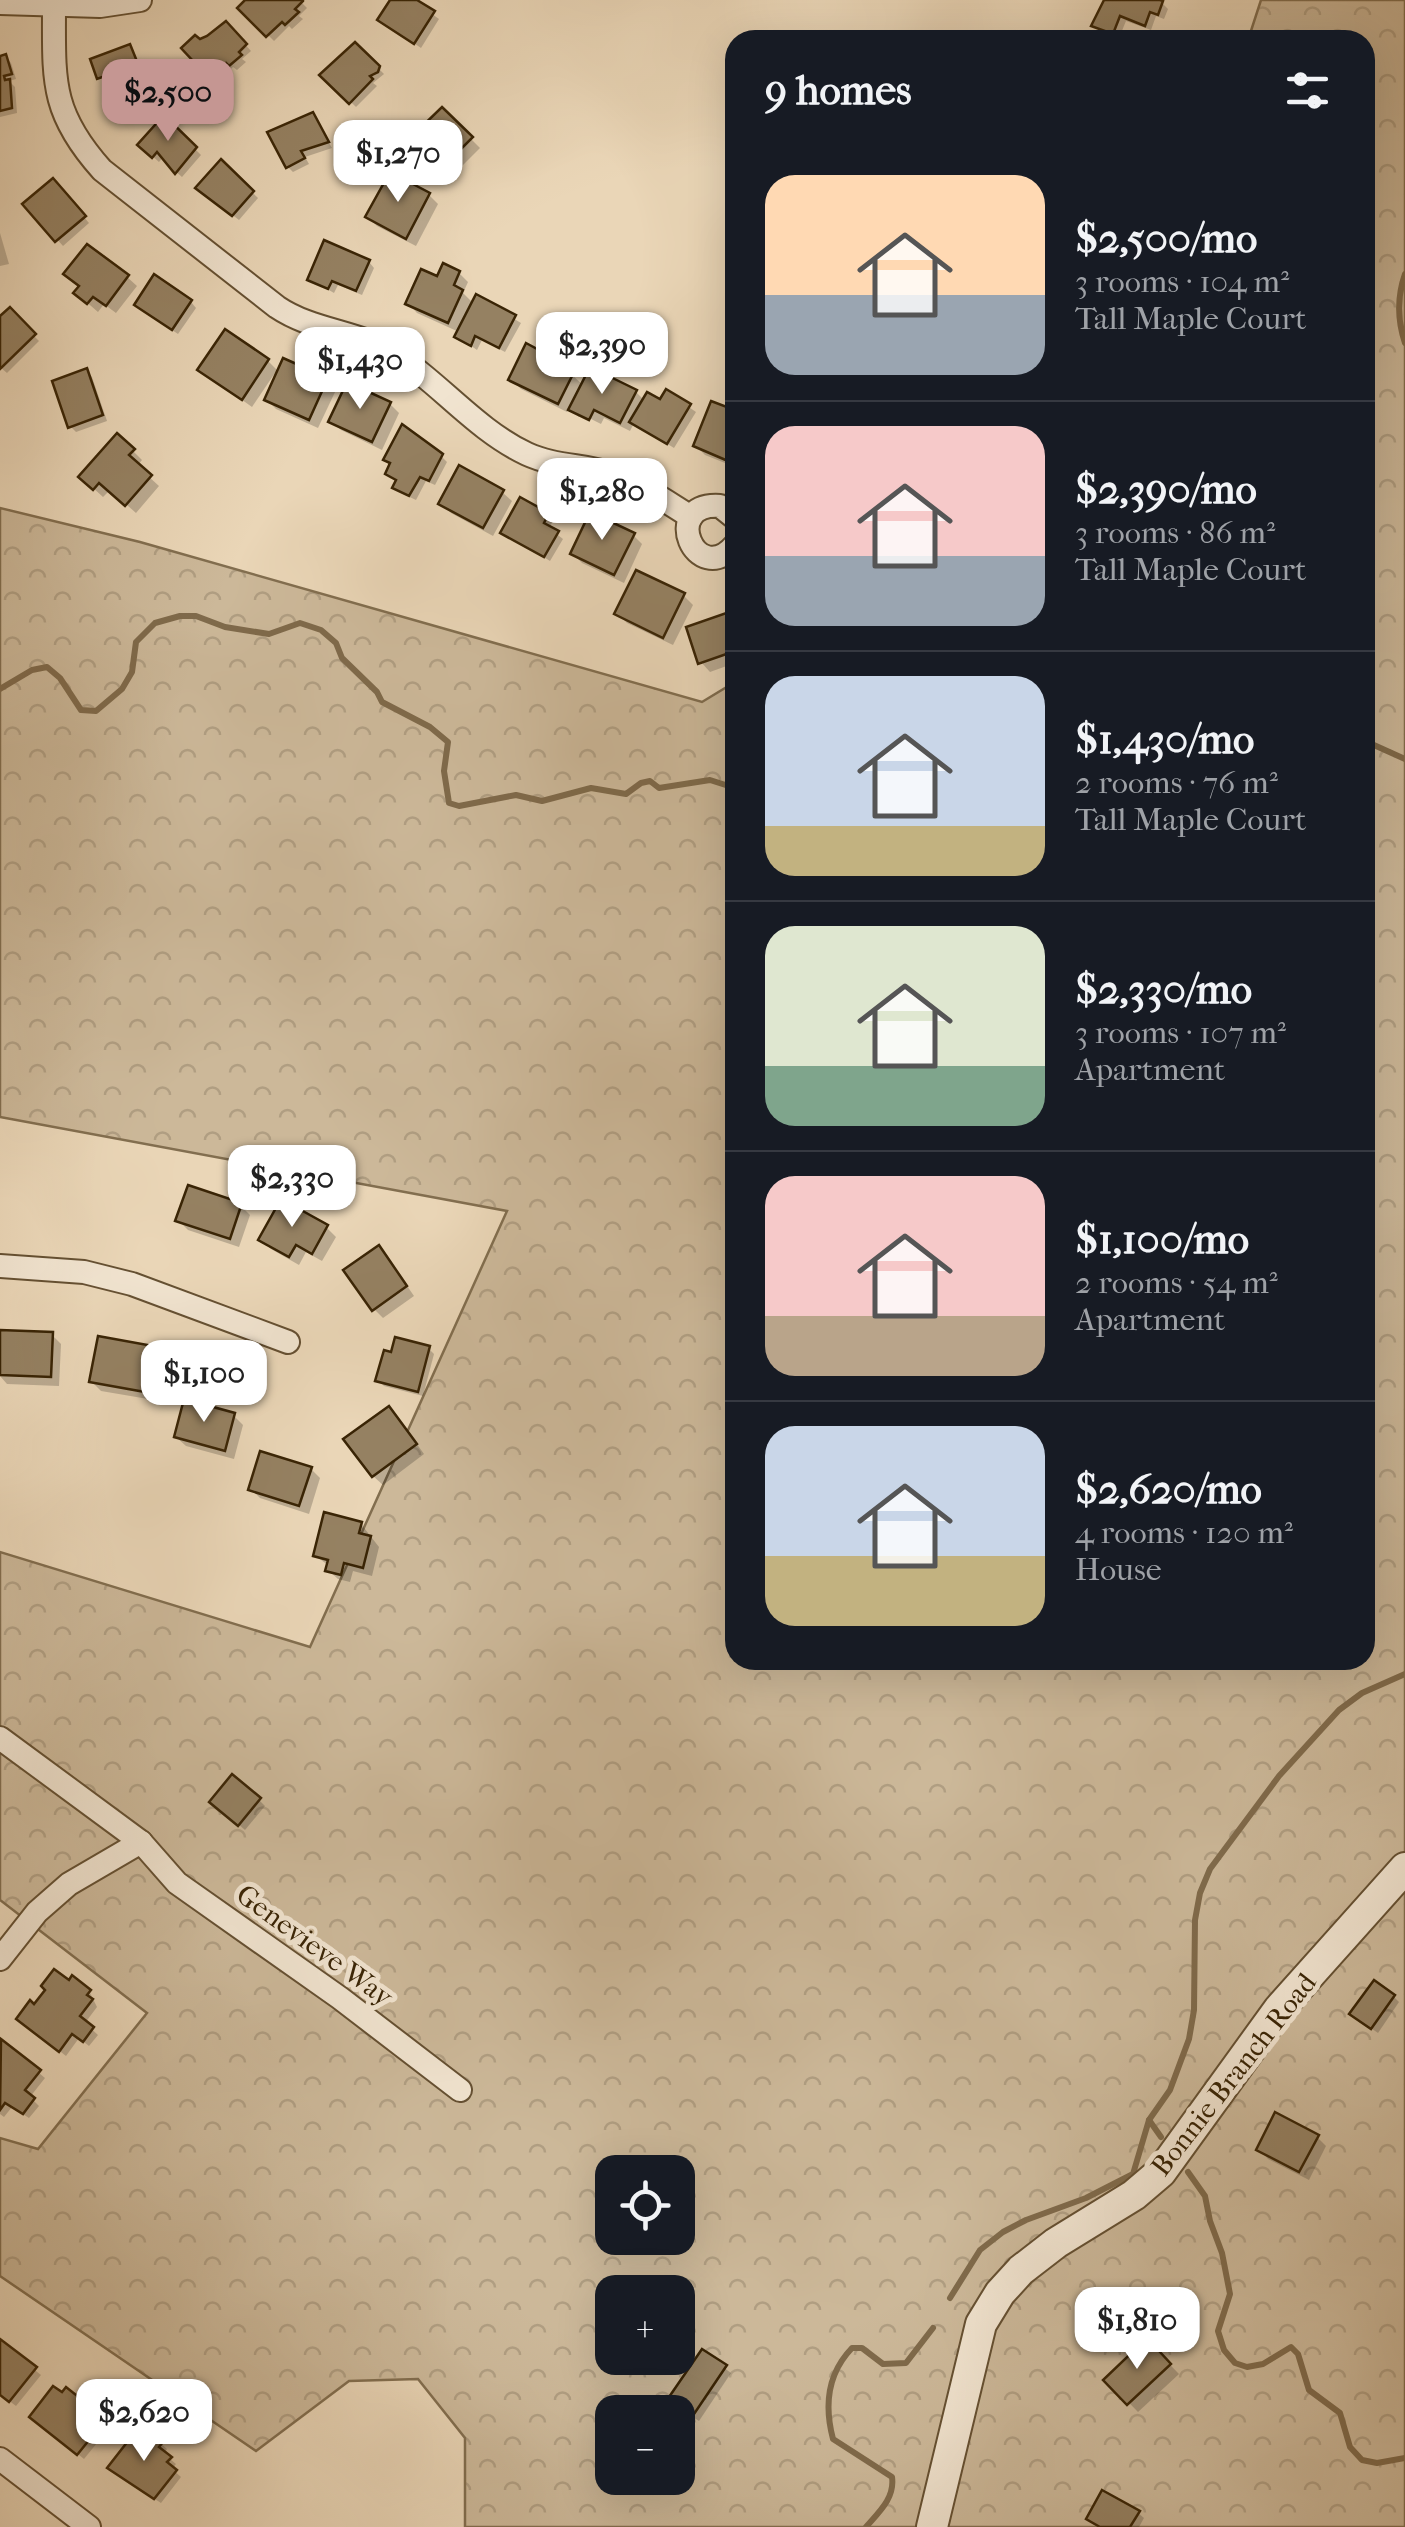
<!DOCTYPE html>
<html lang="en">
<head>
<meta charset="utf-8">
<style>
	:root { --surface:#171b24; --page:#20242c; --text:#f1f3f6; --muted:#9ea1a6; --line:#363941; --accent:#c59692 }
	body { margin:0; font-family:"IM FELL French Canon",serif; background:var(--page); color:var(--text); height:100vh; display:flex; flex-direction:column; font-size:38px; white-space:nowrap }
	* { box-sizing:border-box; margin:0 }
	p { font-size:32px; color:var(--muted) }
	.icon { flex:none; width:55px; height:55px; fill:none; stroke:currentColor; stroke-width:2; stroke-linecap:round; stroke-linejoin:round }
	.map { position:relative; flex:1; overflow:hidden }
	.side { position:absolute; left:725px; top:30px; width:650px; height:1640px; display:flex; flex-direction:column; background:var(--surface); border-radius:30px; box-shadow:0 10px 40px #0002 }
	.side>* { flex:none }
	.tools { position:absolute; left:595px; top:2155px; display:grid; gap:20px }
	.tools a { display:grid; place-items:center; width:100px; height:100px; border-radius:20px; background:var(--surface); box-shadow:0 10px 40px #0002; font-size:50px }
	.price { position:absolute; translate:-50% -85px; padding:0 22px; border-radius:20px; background:#fff; color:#222; font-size:32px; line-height:65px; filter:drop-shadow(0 2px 5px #0008) }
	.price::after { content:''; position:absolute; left:50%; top:60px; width:30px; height:22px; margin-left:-15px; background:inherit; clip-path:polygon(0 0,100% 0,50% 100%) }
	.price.on { background:var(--accent); color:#111 }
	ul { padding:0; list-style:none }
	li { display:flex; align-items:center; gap:30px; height:250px; padding:0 40px }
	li+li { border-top:2px solid var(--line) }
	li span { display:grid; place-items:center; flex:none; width:280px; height:200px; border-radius:30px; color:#555 }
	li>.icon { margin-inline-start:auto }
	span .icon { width:120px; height:120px; fill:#fffc; stroke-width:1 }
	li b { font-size:42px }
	h2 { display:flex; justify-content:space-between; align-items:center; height:120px; padding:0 40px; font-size:42px }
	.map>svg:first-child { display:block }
	.forest { fill:url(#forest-crowns); stroke:#826e4f; stroke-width:2.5; fill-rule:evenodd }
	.shadow { fill:#0003 }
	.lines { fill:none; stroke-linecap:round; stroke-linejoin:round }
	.stream { stroke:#7f6a4b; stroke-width:6 }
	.building { fill:#958162; stroke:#392405; stroke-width:2.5 }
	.minor-casing { stroke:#655032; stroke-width:26 }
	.tertiary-casing { stroke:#655032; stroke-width:34 }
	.minor { stroke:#f1e4d0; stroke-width:22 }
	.tertiary { stroke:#f1e4d0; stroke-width:30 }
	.labels { text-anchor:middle; stroke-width:10; stroke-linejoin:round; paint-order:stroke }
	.street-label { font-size:28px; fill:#392405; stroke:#f1e4d0 }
</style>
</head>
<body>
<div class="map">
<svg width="1405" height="2527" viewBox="0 0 1405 2527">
	<defs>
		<pattern id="forest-crowns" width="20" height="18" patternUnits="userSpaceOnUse" patternTransform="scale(2.5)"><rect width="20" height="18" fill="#ccb899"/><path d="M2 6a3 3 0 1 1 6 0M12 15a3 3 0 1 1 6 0" fill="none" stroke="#b09e82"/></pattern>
	</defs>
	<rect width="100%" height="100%" fill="#ead6b7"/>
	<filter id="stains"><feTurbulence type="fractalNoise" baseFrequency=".002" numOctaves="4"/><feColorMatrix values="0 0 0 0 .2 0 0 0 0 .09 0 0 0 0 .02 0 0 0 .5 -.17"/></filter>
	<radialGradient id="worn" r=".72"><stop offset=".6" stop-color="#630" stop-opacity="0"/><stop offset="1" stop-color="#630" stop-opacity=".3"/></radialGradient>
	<!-- forest -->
	<path class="forest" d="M1261,0H1405V2527H465V2438L418,2379L349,2381L256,2451L0,2276V2138L38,2149L147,2013L0,1900V1552L310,1647L507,1211L0,1117V508L140,542L702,702L735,682V1660H1365V40H1248ZM612,2172H678V2238H612ZM612,2292H678V2358H612ZM612,2412H678V2478H612Z"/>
	<!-- shadow -->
	<g class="shadow">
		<path d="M249,0H299L307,8L299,16L303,19L292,29L289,26L274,41L241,8Z"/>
		<path d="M393,0H412L439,19L421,48L380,20Z"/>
		<path d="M1106,0H1163L1162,3L1168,9L1164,19L1156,16L1151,30L1126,21L1119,38L1094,25Z"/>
		<path d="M226,24L251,51L242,59L246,62L237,70L233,67L216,82L185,48Z"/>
		<path d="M355,45L384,74L373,83L377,86L356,107L323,75Z"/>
		<path d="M130,47L140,66L148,71L154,87L149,89L152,98L127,108L115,94L112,81L105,83L100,77Z"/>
		<path d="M6,57L11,63L16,79L9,81L15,87L17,113L0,117V58Z"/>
		<path d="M442,110L480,148L450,178L412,140Z"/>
		<path d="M313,115L332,148L305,157L309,164L293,172L288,167Z"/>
		<path d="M164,118L201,155L182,177L166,163L164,156L159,162L140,145Z"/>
		<path d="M221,163L258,198L239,220L204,193Z"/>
		<path d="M58,187L89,223L63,246L26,204Z"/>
		<path d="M429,195L438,204L416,246L377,226L368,217Z"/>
		<path d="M0,233L9,264L0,266Z"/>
		<path d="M369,262L374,268L362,295L338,285L334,293L310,279Z"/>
		<path d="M459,273L468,282L463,293L474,304L477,297L521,323L505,352L482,340L477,350L457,336L459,332L417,313L408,303L439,279Z"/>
		<path d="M127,277L137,286L116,313L104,304L98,312L76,293Z"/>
		<path d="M191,302L196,308L178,334L142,310Z"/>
		<path d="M9,311L39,341L7,373L0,367V320Z"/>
		<path d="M542,354L564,356L573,366L570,373L584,386L636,392L645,401L660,403L667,392L696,412L674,448L634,423L630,431L604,418L601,424L579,413V417L570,408L567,412L521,389L511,379Z"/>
		<path d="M268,361L277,370L252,407L200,370Z"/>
		<path d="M86,371L92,377L107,421L76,432L70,426Z"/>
		<path d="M326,381L336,390L318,428L276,409L267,400Z"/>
		<path d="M390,404L399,413L382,450L341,430L331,421Z"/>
		<path d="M735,413V467L705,455L695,445Z"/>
		<path d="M133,451L142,460L137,466L159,486L136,513L110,490L103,497L91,486Z"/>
		<path d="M441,456L447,462L435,485L426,481L416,500L401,493L395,487L398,482L388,474L392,465L386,460Z"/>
		<path d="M502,492L512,501L493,536L451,513L441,503Z"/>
		<path d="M548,515L553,521L549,528L563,539L550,561L504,532Z"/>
		<path d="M633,535L642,544L624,583L582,563L573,554Z"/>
		<path d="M683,595L693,605L673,645L627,623L617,613Z"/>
		<path d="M735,613V663L710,672L701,662Z"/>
		<path d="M241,1206L250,1215L239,1247L188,1230L178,1220Z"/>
		<path d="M326,1227L336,1237L322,1261L306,1252L299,1265L271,1249L262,1240Z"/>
		<path d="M388,1258L414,1296L383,1318L374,1309Z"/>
		<path d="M0,1333L52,1335L61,1344L59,1386L7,1384L0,1376Z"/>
		<path d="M152,1348L161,1357L154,1400L101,1391L92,1382Z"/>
		<path d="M428,1348L434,1354L423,1396L384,1386L378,1380Z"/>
		<path d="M234,1416L243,1425L234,1459L186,1446L176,1437Z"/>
		<path d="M398,1418L424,1454L383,1485L373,1476Z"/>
		<path d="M311,1469L320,1478L309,1514L260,1498L251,1489Z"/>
		<path d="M361,1524L379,1547L372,1576L353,1571L350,1582L338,1579L328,1570L329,1566L316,1556Z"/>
		<path d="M259,1800L265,1806L245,1830L218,1807Z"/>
		<path d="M89,1991L97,2007L85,2023L98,2035L89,2046L79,2038L66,2056L25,2024L34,2007Z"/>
		<path d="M1394,1997L1399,2002L1378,2033L1358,2019Z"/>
		<path d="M2,2042L45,2078L30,2097L39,2106L29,2118L12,2107L4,2117L0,2114Z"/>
		<path d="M1317,2137L1326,2146L1309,2180L1268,2159L1259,2149Z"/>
		<path d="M1147,2341L1179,2374L1138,2412L1107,2380Z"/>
		<path d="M0,2342L41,2375L16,2406L0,2394Z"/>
		<path d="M703,2352L731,2373L699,2421L676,2406Z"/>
		<path d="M81,2403L104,2408L110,2414L104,2421L110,2427L84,2459L38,2422Z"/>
		<path d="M147,2432L167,2449L164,2454L176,2464L172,2469L181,2477L161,2503L116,2474Z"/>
		<path d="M1138,2513L1144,2518L1139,2527H1099L1089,2519Z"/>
	</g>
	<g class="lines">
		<!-- stream -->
		<g class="stream">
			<path d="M1405,274C1397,297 1397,319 1405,343"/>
			<path d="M0,689L32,670L47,667L60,678L81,710L96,711L122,689L132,672L136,642L155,623L180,616H196L225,627L269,634L300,623L321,630L336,643L342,658L377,692L382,702L430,727L448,742L444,771L449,803L459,806L516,795L542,801L591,788L626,794L641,783L650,781L659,788L710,780L735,788"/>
			<path d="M1365,741L1405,759"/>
			<path d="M1149,2120L1161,2137"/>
			<path d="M1188,2172L1205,2196L1210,2221L1222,2253L1230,2294L1218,2331L1224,2350L1235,2363L1247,2367L1263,2364L1291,2347L1298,2354L1309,2390L1340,2413L1350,2447L1362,2460L1377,2463L1405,2458"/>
			<path d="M950,2298L980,2250L1003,2232L1026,2220L1086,2198L1133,2174L1149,2120L1170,2090L1189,2039L1194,2010L1195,1920L1200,1893L1210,1869L1279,1776L1339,1710L1362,1693L1405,1674"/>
			<path d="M866,2527C879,2512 895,2498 892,2477L833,2439C824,2405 827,2374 852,2348H862L883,2364L906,2363L933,2328"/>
		</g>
	</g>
	<!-- building -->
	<g class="building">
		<path d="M245,0H303V1L295,9L299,12L285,25L282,22L266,37L237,8Z"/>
		<path d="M390,0H417L435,11L414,44L377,20Z"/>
		<path d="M1104,0H1160L1163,1L1158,15L1150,12L1145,26L1120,16L1113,34L1091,26Z"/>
		<path d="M226,21L247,44L239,52L242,55L229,66L226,63L209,78L181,48L195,35L200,39L207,36Z"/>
		<path d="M355,42L380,66L378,72L370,76L373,79L349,104L319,75Z"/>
		<path d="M130,44L138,64L143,62L150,81L145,83L148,92L119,103L116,94L113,95L108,75L97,79L90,59Z"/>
		<path d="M6,54L12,74L4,76L5,80L10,79L12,108L0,111V56Z"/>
		<path d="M442,107L473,137L439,171L408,140Z"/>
		<path d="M313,112L329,142L301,151L305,158L286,168L267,132Z"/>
		<path d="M164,115L197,147L175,174L157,152L152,158L137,145Z"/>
		<path d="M221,159L254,191L232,216L195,188Z"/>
		<path d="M390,172L430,193L406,239L365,217Z"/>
		<path d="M53,178L86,216L55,242L22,204Z"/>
		<path d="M324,240L370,260L356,291L332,281L328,289L307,280Z"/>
		<path d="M87,244L129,275L106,306L93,297L87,304L73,293L79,286L63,274Z"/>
		<path d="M443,263L460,271L454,285L463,290L448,323L405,304L421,269L437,276Z"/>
		<path d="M154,274L192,300L172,330L134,305Z"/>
		<path d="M476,294L516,315L499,348L475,336L471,346L454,337Z"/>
		<path d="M10,307L36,334L0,369V316Z"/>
		<path d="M225,329L269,359L242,400L197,370Z"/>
		<path d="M526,343L541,351L545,344L566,354L560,365L574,372L558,404L508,380Z"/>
		<path d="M283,358L328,378L309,420L264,400Z"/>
		<path d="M590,367L637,390L620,423L594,410L589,420L568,410Z"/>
		<path d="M87,368L103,415L68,428L52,381Z"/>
		<path d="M347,382L391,402L372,442L328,422Z"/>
		<path d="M666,389L691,404L667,444L629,422L647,392L660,399Z"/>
		<path d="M711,401L735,410V464L693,446Z"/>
		<path d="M402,424L443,454L429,481L420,477L409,496L392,488L396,480L385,474L390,463L383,460Z"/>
		<path d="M117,433L135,449L129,455L152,475L125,506L99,483L93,490L78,477Z"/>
		<path d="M459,465L504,490L483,528L438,504Z"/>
		<path d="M520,497L549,513L544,523L559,531L544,557L500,533Z"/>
		<path d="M590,512L635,533L614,575L570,554Z"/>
		<path d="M636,570L685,593L663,638L614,614Z"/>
		<path d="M735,610V651L698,664L686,627Z"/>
		<path d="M188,1185L242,1203L230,1239L175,1221Z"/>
		<path d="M281,1199L328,1225L312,1254L296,1245L289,1257L258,1240Z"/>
		<path d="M379,1245L407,1286L372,1311L343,1270Z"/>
		<path d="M0,1330L53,1332L51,1377L0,1375Z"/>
		<path d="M98,1336L153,1346L145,1392L89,1382Z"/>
		<path d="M395,1337L430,1346L418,1392L375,1381L384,1350L391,1352Z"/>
		<path d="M184,1399L235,1413L225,1451L174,1437Z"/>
		<path d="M389,1406L417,1444L372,1477L343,1439Z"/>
		<path d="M260,1451L312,1467L299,1506L248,1490Z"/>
		<path d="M324,1512L362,1522L359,1533L371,1536L363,1568L344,1563L341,1575L325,1571L328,1560L313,1556Z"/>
		<path d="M232,1774L261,1798L238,1826L209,1802Z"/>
		<path d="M54,1969L69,1980L72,1975L91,1990L87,1995L93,1999L80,2016L94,2027L83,2042L72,2034L59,2052L16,2019L30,2000L34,2004L45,1990L41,1986Z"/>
		<path d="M1374,1980L1395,1995L1371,2029L1349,2014Z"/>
		<path d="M1,2039L41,2070L25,2090L35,2098L23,2114L5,2103L0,2110Z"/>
		<path d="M1275,2112L1319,2135L1299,2172L1256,2150Z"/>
		<path d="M1147,2338L1171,2364L1127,2405L1103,2380Z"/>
		<path d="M0,2339L37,2367L9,2402L0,2395Z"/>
		<path d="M702,2349L727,2365L692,2417L667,2400Z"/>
		<path d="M53,2386L62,2392L66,2387L81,2399L87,2391L106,2406L99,2414L106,2419L77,2455L29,2417Z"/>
		<path d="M146,2429L163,2442L159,2447L172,2457L167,2462L177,2470L154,2499L107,2468L132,2436L138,2440Z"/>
		<path d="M1102,2490L1140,2511L1130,2527H1100L1086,2519Z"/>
	</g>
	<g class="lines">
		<defs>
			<g id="minor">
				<path d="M0,3L100,6L140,0"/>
				<path d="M54,6C54,80 50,112 102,170L277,307C314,332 360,331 398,356C442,386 478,431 527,454C553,466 582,465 609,473C639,482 665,501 691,517"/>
				<path d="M735,518L720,506C659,502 696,590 735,545"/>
				<path d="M0,1266L84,1272L132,1284L288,1342"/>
				<path d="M0,1738L141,1842L177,1883L340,1998L460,2090"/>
				<path d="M0,1959L37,1912L69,1884L141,1842"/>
				<path d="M0,2459L89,2527"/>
			</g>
			<path id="tertiary" d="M932,2527L981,2324L1000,2293L1021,2270L1056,2243L1134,2195L1161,2172L1279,2009L1405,1868"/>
		</defs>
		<!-- minor casing -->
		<use href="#minor" class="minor-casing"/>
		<!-- tertiary casing -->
		<use href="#tertiary" class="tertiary-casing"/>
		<!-- minor -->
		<use href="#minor" class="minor"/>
		<!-- tertiary -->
		<use href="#tertiary" class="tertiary"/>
	</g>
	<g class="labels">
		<!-- street labels -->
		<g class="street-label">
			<text transform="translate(315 1945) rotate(36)" y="10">Genevieve Way</text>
			<text transform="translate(1233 2074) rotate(-52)" y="10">Bonnie Branch Road</text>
		</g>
	</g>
	<rect width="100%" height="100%" filter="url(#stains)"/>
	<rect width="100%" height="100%" fill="url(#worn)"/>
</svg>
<div class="tools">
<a><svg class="icon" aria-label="locate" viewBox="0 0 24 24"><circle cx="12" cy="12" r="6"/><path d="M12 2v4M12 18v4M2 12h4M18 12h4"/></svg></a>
<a>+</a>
<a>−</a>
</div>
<b class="price on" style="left:168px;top:144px">$2,500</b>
<b class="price" style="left:398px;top:205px">$1,270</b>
<b class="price" style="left:602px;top:397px">$2,390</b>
<b class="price" style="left:360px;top:412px">$1,430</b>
<b class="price" style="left:602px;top:543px">$1,280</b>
<b class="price" style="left:292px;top:1230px">$2,330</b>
<b class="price" style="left:204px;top:1425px">$1,100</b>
<b class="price" style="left:1137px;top:2372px">$1,810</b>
<b class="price" style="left:144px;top:2464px">$2,620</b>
<section class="side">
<h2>9 homes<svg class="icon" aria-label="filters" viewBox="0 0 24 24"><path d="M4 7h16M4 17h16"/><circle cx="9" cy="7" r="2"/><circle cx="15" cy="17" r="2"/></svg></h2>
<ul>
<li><span style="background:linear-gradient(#ffd9b3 60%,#9aa5b1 0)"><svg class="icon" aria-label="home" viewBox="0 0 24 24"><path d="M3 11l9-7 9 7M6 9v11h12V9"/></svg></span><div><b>$2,500/mo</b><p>3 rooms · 104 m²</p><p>Tall Maple Court</p></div></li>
<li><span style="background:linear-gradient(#f6c9c9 65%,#9aa5b1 0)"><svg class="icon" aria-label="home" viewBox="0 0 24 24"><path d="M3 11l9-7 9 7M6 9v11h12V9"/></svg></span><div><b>$2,390/mo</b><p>3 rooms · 86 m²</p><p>Tall Maple Court</p></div></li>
<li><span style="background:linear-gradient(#c9d6e8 75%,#c2b280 0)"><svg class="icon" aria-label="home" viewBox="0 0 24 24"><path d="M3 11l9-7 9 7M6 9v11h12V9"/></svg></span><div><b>$1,430/mo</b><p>2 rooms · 76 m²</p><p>Tall Maple Court</p></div></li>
<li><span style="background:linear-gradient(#dfe7d0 70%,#7fa58c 0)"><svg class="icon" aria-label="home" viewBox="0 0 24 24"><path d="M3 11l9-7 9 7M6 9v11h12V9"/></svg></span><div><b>$2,330/mo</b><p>3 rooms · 107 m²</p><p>Apartment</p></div></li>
<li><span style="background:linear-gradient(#f6c9c9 70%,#b9a48a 0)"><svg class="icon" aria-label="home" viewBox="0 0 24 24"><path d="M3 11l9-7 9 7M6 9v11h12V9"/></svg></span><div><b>$1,100/mo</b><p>2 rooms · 54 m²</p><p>Apartment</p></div></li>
<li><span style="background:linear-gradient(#c9d6e8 65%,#c2b280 0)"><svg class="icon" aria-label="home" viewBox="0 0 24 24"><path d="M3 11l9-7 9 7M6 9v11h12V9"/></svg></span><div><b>$2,620/mo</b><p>4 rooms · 120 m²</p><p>House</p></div></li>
</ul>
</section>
</div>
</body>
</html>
